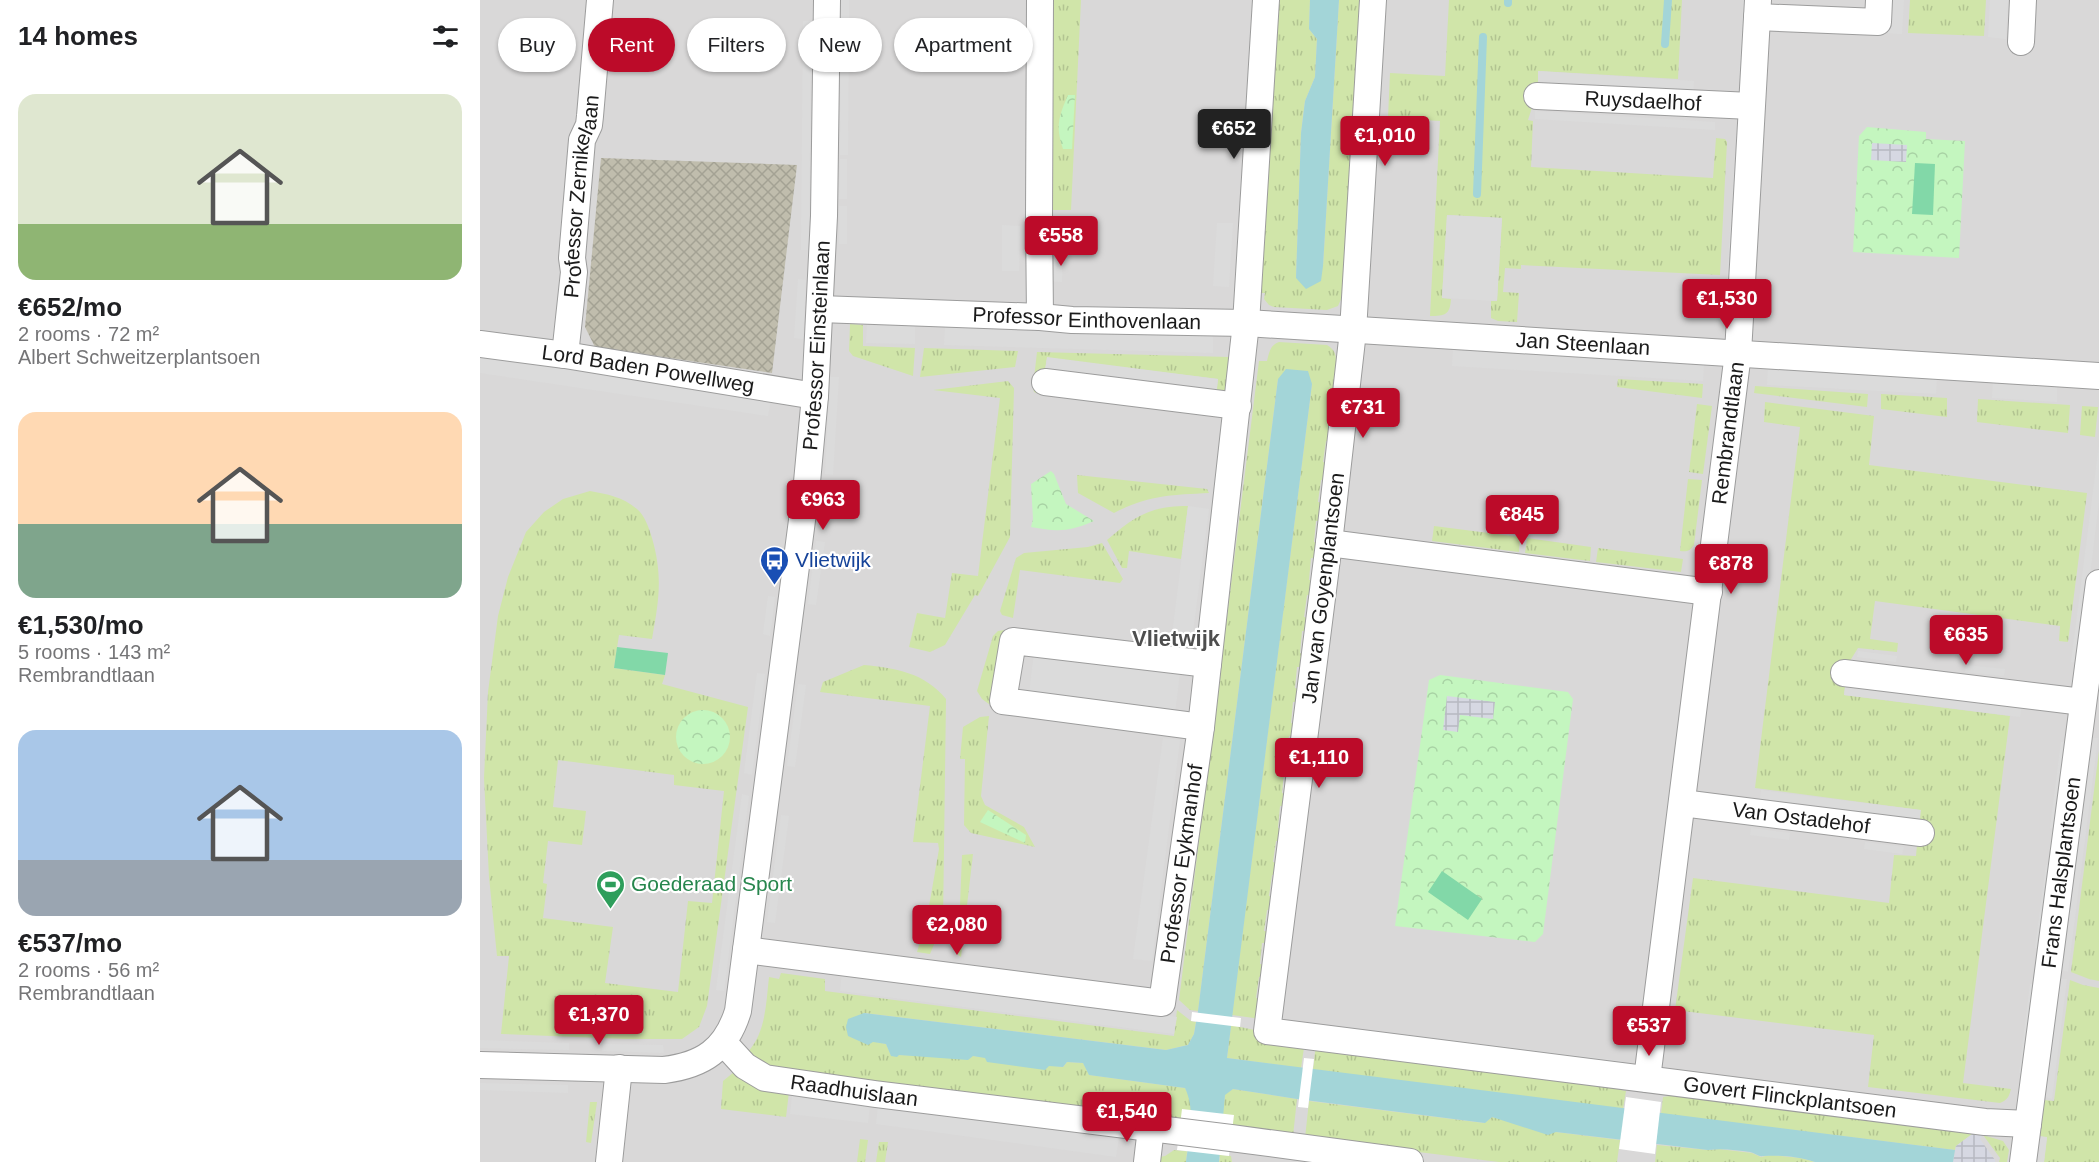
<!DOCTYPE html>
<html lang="en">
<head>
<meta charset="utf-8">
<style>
	:root { --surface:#fff; --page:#f2f2f2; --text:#202124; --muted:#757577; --accent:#bc0b29 }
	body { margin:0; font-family:Helvetica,sans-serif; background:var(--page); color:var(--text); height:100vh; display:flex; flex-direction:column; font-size:22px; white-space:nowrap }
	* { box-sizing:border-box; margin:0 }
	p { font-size:20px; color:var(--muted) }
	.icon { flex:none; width:33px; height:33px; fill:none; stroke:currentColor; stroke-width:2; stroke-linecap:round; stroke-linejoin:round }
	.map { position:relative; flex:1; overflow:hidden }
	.drawer { display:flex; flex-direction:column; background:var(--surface); width:480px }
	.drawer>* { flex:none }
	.hud { position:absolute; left:18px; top:18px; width:570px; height:54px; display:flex; gap:12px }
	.price { position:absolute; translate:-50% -51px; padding:0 14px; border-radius:6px; background:var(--accent); color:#fff; font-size:20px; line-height:39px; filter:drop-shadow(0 2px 3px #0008) }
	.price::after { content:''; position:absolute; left:50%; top:36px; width:18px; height:14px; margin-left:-9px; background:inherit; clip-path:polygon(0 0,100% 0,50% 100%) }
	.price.active { background:#222; color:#fff }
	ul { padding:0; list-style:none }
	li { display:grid; align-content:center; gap:12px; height:318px; padding:0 18px }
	li span { display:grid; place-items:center; height:186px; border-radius:18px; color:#555 }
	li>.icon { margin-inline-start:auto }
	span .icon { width:108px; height:108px; fill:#fffc; stroke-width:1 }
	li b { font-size:26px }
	h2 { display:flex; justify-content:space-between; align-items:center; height:72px; padding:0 18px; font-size:26px }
	.pill { padding:0 21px; border-radius:27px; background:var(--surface); box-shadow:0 2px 4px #0004; font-size:21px; line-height:54px }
	.pill.active { background:var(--accent); color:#fff }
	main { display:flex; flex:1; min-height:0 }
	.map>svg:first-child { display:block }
	.residential { fill:#d9d8d8 }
	.construction { fill:url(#construction-cross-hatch) }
	.grass { fill:url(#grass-tufts); fill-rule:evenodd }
	.park { fill:url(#park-crowns) }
	.pitch { fill:#82d8a8 }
	.parking { fill:#dbdbdb }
	.plaza { fill:url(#plaza-grid) }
	.water { fill:#a3d5d8 }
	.pier { fill:#fff }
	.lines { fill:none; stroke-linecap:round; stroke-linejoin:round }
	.stream { stroke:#a3d5d8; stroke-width:8 }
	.minor-casing { stroke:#9c9c9c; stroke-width:28 }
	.minor { stroke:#fff; stroke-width:26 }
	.labels { text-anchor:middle; stroke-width:4.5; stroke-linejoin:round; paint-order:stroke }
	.street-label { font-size:21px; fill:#1b1b1b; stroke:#fff }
	.transit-label { font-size:21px; fill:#164399; stroke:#fff; text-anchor:start }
	.leisure-label { font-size:21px; fill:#27864d; stroke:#fff; text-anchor:start }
	.neighbourhood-label { font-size:22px; font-weight:bold; fill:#4e4e4e; stroke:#fff }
</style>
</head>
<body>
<main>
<section class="drawer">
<h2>14 homes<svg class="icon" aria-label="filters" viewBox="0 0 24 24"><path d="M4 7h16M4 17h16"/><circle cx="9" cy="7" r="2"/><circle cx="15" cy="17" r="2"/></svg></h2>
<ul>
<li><span style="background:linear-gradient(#dfe7d0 70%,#8fb573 0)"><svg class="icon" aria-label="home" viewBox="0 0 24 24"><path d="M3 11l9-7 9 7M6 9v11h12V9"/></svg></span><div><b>€652/mo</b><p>2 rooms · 72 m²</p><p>Albert Schweitzerplantsoen</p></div></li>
<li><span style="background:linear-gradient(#ffd9b3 60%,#7fa58c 0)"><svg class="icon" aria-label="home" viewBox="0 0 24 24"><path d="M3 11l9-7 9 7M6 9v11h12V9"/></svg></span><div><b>€1,530/mo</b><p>5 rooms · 143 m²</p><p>Rembrandtlaan</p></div></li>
<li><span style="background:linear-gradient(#a9c7e8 70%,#9aa5b1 0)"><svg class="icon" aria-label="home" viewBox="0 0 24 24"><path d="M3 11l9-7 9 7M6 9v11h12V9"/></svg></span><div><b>€537/mo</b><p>2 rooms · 56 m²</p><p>Rembrandtlaan</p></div></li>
</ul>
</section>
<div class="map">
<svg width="1619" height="1162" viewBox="0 0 1619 1162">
	<defs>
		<pattern id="construction-cross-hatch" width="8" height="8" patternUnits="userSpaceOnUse" patternTransform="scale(1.5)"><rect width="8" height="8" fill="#c0bdad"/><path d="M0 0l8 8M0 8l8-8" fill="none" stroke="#a4a294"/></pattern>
		<pattern id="grass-tufts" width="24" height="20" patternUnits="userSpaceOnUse" patternTransform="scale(1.5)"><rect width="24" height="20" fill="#d0e5a9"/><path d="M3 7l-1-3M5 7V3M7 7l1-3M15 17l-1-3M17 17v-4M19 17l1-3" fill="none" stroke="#b2c491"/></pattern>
		<pattern id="park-crowns" width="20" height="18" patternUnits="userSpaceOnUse" patternTransform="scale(1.5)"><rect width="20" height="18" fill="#c4f6bf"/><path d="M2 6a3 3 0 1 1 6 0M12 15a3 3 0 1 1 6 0" fill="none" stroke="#a8d2a4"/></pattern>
		<pattern id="plaza-grid" width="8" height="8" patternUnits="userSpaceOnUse" patternTransform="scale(1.5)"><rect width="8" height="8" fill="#d6d8e2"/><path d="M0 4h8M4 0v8" fill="none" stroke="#b7b9c1"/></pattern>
	</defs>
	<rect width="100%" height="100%" fill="#ece7e1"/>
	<!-- residential -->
	<rect class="residential" x="0" y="0" width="1619" height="1162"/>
	<!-- construction -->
	<path class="construction" d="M121,158L317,165L292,373L115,347L105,327Z"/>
	<!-- grass -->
	<g class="grass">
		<path d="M568,0H601L591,210H571Z"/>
		<path d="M794,0H830L829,29L837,39L835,77L825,101L821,133L816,278L843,266L859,0H885L868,298L862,297L858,306L847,310L794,307L789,305L784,299L785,293H777Z"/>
		<path d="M969,0H1202L1198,79L1059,71L1058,89L1048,120L1053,121L1051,167L1233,178L1236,138L1245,139L1247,142L1240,275L1041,265V269L1025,268L1023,292L1039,293L1037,322L1018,321L1011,318V301H1017L1022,218L967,215L962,298L971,299C970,315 965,316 950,316L960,121L908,118L910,73L965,76Z"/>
		<path d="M1430,0H1506L1504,36L1428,33Z"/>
		<path d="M370,324L383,325V346L435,348L433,376L373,356L369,351Z"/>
		<path d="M799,342L847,345C855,350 856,354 856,363L863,364L858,402H851L848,423L856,424L853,441H846L843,462L851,463L849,481L841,480L838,502L846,503L844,521H836L834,542L841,543L839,559L831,558L829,580L836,581L834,596L827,595L824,617L832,618L830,632L822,631L820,653L827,654L825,667H817L815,688L823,690L821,702H813L811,723L818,724L817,737L809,736L806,758L814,759L812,772H804L802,793L810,795L808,806H800L798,828L805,829L803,841H796L793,862L801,863L799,875H792L789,896L797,898L795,910H787L784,931L792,932L790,943H782L780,964L788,965L787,977H779L776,998L784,999L781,1019L752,1015L832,384L798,379L718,1011L710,1010L699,1000L779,361H787C789,353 790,345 799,342Z"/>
		<path d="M444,348L538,351L535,367L440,377Z"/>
		<path d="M557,352L750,357L745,396L736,397L738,379L567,358L561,395L554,392L553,387Z"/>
		<path d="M1138,379L1223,384L1222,398L1137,387Z"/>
		<path d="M528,381L534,388L530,537L498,596L495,595L465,645L450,652L429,647L437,613L465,618L472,573L498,576L520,398L453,390Z"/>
		<path d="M1275,386L1388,394L1387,407L1274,393Z"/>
		<path d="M1401,394L1467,398V417L1401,409Z"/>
		<path d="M1498,399L1590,405L1588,433L1497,422Z"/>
		<path d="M1285,402L1394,416L1389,465L1607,493L1588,642L1579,641L1580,626L1395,601L1390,639L1418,643L1417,652L1378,648L1368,664L1364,695L1530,716L1483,1083L1531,1089C1529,1096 1528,1100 1520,1103L1388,1087L1394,1035L1195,1010L1213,878L1409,903L1414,855L1436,856L1440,810L1275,788L1320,427L1284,422Z"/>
		<path d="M1217,404L1232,406L1223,474L1209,472Z"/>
		<path d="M1602,406L1618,407L1615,437L1600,435Z"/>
		<path d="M597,475L727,489L729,493C691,495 669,495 634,513L598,493Z"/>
		<path d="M1208,479L1222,480L1214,545C1210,551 1207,552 1200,551Z"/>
		<path d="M110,491C127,494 143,497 157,509C165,516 169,528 172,538C183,576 179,600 172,639L139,635L134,668L185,675L182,684L268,707L227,1006L219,1027L202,1039H146L21,1034L29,956H17L9,877L4,778L8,692L18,616L28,577L46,532L64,512L83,499ZM78,760L194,775V785L244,791L232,903L208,901L198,992L125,983L133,927L63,918L67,884L63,883L68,841L102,845L106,811L73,807Z"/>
		<path d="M708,506L701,559L649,551L647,568H642L627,540C655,516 670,506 708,506Z"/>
		<path d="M954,526L1040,537L1039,552L952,541Z"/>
		<path d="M1047,538L1111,547L1110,561L1045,553Z"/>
		<path d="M622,543L643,579L640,583L540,570L533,618L522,615L520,611L536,558L544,553L608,547Z"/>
		<path d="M1118,548L1203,559L1201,572L1116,562Z"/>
		<path d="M525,630L513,707L502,699L497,691L513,636L518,631Z"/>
		<path d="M384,665C416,668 445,673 466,699L463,923L450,954L437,952L442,935H444L459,849L458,843L433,842L450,706L340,692L343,682Z"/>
		<path d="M509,716L501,796L505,805L544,827L555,847L491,833L484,825L485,759H480L483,727L500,717Z"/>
		<path d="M1619,751V981L1609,979L1591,972Z"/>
		<path d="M493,854L481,957L478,955L482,855Z"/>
		<path d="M301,973L345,979V991L694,1036L697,1010L711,1021L716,1022L714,1034L708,1045L686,1050L384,1013L392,1041L406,1044L411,1055L493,1056L583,1067L587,1062L603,1063L610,1075L705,1088L711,1099V1122L289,1071L268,1052C286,1032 286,1003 289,977L299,979Z"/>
		<path d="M1590,980L1603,985L1619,988V1162H1564L1567,1138L1559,1136L1564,1100L1574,1101Z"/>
		<path d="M751,1025L825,1041L821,1068L747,1058Z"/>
		<path d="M836,1043L1141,1081V1090L1146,1091L1143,1109L833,1070Z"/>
		<path d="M254,1072L309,1092L306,1117L241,1109L243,1081Z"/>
		<path d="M1190,1088L1499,1129L1476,1146L1475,1150L1181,1114L1183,1097L1190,1096Z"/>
		<path d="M753,1089L817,1099L813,1136L741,1127L745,1094Z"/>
		<path d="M829,1101L1004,1123L1012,1117L1076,1132L1140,1140L1137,1162H1019L825,1138Z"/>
		<path d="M110,1102H117L111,1143L106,1142Z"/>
		<path d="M1503,1135L1523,1141L1529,1150L1527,1162H1519L1520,1158Z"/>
		<path d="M380,1139L388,1140L385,1162H377Z"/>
		<path d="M399,1142H408L405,1162H396Z"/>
		<path d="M1177,1145L1228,1150L1239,1149L1272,1153L1281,1157L1291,1155L1321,1158L1335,1162H1175Z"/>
		<path d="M694,1150L751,1156L752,1162H739L740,1157L707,1152L706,1162H674V1158L685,1156Z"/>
	</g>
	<!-- park -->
	<g class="park">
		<path d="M588,95H595L592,149H583C575,126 579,116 588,95Z"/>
		<path d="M1387,127L1446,132V139L1485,141L1479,258L1373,252L1379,136Z"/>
		<path d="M571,471L574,474L586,504L614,521C589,532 577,532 551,527L553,519L551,484Z"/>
		<path d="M960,675L1088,692L1093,699L1063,934L1055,942L915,926L949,680Z"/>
		<circle cx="223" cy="737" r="27"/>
		<path d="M508,810L546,835L545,843L500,822Z"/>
	</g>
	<!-- pitch -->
	<g class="pitch">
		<path d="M1435,163L1455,164L1453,215L1432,214Z"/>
		<path d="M137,647L188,653L185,675L134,668Z"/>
		<path d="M962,871L1002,899L988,920L948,892Z"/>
	</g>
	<!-- parking -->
	<g class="parking">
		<path d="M361,0H369L368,155H360Z"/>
		<path d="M1263,0H1270L1265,80H1259Z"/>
		<path d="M1407,0H1424L1422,34L1404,33Z"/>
		<path d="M1510,0H1528L1526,39L1508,37Z"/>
		<path d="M323,21H331L329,250H321Z"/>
		<path d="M1058,71L1214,81L1213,98L1058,89Z"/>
		<path d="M1055,111L1235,122V130L1055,119Z"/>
		<path d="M1255,151H1261L1252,309L1245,308Z"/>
		<path d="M360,159H367V199H359Z"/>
		<rect x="359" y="206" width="8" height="38"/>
		<path d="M967,215L1022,218L1017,301L962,298Z"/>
		<path d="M567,218H583L582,282L566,281Z"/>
		<path d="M737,223H753L749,287L733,286Z"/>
		<path d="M522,225L540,226L539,271H522Z"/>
		<path d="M318,279L326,280L323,339L314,338Z"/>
		<path d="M387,325L435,326V344L386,343Z"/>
		<path d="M465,327L733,335V353L464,345Z"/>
		<path d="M973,348L1224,364L1223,381L972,366Z"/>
		<path d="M0,354L291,399L288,416L0,373Z"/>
		<path d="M567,357L738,379L736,397L564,376Z"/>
		<path d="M1288,367L1457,377L1456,394L1287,385Z"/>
		<path d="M350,377H359L353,475L345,474Z"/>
		<path d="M1513,380L1577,384V402L1512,398Z"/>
		<path d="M1619,445V502L1599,663L1591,662Z"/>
		<path d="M708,506L729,509L711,647L691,644Z"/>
		<path d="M336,541L345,542L336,605L328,604Z"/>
		<path d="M288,596L295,597L290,636L283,634Z"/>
		<path d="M1378,651L1417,656L1416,662L1377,657Z"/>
		<path d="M554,653L700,672L695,713L549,694Z"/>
		<path d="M1486,665L1525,669L1524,676L1485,672Z"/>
		<path d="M277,673L285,674L272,775L264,773Z"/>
		<path d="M1366,679L1543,701L1540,717L1364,695Z"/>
		<path d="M318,684L326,685L315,767L307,766Z"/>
		<path d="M683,738L700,740L672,961L653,959Z"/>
		<path d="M1610,738H1618L1588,972L1580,970Z"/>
		<path d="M1581,742L1588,743L1578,830L1570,828Z"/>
		<path d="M1281,790L1441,810L1439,827L1279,806Z"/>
		<path d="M262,794L269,796L244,991L236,990Z"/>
		<path d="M301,815L309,816L295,923L287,922Z"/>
		<path d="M1271,828L1310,833L1309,840L1270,835Z"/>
		<path d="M1385,842L1424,847L1422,854L1384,849Z"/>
		<path d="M1566,865L1573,866L1563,949L1555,948Z"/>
		<path d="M362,974L697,1017L694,1034L360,991Z"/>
		<path d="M1579,979H1587L1572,1099L1564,1097Z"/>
		<path d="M1550,984H1558L1546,1073H1539Z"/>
		<path d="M905,1032L1142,1061V1068L904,1039Z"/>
		<path d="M0,1040L89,1043V1050L0,1048Z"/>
		<path d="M123,1044L183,1045L184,1053L122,1051Z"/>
		<path d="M0,1083L88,1085V1093L0,1090Z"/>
		<path d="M312,1096L390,1105L388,1123L310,1114Z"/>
		<path d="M398,1106L639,1137L636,1157L396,1124Z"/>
		<path d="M1559,1136L1567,1137L1564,1162H1556Z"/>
	</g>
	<!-- plaza -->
	<g class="plaza">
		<path d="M1392,143L1427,145L1426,162L1391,160Z"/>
		<path d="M967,696L1015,702L1013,719L980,715L978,732L963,730Z"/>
		<path d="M1499,1129L1503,1135L1500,1139L1515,1160V1162H1473L1476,1146Z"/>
	</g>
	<!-- water -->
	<g class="water">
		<path d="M830,0H859L843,266L841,281L826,289L816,278L821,133L825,101L835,77L837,39L829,29Z"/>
		<path d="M806,369L828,371L832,384L747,1058L1475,1150L1473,1162H1335C1317,1156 1301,1155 1283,1156C1279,1157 1275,1153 1270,1152C1257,1150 1241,1148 1228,1150L1076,1132L1068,1135L1012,1117L1005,1123L817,1099L753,1089L745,1095L739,1162H706C709,1138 716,1111 705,1088L609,1075L603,1063L587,1062L583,1067L569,1066L565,1070L507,1062L505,1058L493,1056L488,1060L419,1055L417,1057L411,1056L406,1044L393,1042L388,1045L368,1036L366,1027L368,1019L384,1013L686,1050L708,1045L714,1034L718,1011L798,379Z"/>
	</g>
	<!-- pier -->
	<g class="pier">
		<path d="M712,1012L761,1018L760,1027L711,1021Z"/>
		<path d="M824,1058L834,1059L828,1108L818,1107Z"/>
		<path d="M1146,1097L1181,1102L1175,1154L1139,1149Z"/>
		<path d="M702,1109L754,1115L749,1156L697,1150Z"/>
	</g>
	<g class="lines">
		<!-- stream -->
		<g class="stream">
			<path d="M1028,3V0"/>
			<path d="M1185,44L1188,0"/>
			<path d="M997,194L1003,37"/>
		</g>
		<defs>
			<g id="minor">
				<path d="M560,0L559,218L560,317"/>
				<path id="s1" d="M893,0L873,331L849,543L787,1031L1505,1122L1548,1124"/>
				<path d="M1277,17L1398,22L1399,0"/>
				<path d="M1541,42L1543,0"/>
				<path id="s2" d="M1057,96L1271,106"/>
				<path id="s3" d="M340,309L560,317L592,320L766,323L1619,376"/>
				<path id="s4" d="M0,344L85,355L335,396"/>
				<path id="s5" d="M85,355L94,272L92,258L102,140L109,125L110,116L120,0"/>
				<path d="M565,382L758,406"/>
				<path d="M849,543L1229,592"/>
				<path d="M1364,673L1603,702"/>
				<path d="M721,727L523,701L533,641L728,664"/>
				<path id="s6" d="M1202,803L1441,833"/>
				<path id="s7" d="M266,950L682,1003L721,727L766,323L786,0"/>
				<path id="s8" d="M243,1042L265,1066L285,1078L395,1094L751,1138L930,1162"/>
				<path id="s9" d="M0,1065L184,1070C223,1065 246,1050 258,1011L327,482L335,396L344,216L347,0"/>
				<path id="s10" d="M1167,1079L1258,353L1278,0"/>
				<path d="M129,1162L139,1068"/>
				<path d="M667,1162L671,1128"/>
				<path id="s11" d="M1543,1162L1619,583"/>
			</g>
		</defs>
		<!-- minor casing -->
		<use href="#minor" class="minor-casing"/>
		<!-- minor -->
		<use href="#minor" class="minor"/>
	</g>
	<!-- icons -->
	<defs>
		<symbol id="bus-pin" viewBox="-11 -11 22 30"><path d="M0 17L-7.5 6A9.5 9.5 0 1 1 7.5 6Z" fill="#1a4fb4" stroke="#fff"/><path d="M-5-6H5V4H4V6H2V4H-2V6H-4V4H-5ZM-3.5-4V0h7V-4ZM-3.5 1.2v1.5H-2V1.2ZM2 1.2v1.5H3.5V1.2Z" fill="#fff"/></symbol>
		<symbol id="stadium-pin" viewBox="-11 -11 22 30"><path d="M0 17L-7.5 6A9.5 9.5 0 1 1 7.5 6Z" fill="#2e9e5b" stroke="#fff"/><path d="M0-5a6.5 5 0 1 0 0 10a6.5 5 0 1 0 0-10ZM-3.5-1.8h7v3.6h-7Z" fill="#fff"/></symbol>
	</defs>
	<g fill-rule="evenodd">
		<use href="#bus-pin" x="278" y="544" width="33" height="45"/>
		<use href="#stadium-pin" x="114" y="868" width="33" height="45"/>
	</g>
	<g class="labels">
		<!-- street labels -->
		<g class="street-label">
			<text dy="7" stroke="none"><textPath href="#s2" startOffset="106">Ruysdaelhof</textPath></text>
			<text dy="7" stroke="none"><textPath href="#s5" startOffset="160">Professor Zernikelaan</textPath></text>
			<text dy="7" stroke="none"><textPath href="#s3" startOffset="267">Professor Einthovenlaan</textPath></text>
			<text dy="7" stroke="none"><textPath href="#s3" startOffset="764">Jan Steenlaan</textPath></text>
			<text dy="7" stroke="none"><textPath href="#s9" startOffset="956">Professor Einsteinlaan</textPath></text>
			<text dy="7" stroke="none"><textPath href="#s4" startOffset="170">Lord Baden Powellweg</textPath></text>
			<text dy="7" stroke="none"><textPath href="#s10" startOffset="651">Rembrandtlaan</textPath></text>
			<text transform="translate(843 588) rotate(-83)" y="7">Jan van Goyenplantsoen</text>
			<text dy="7" stroke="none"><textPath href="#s6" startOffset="120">Van Ostadehof</textPath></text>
			<text dy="7" stroke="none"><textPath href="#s7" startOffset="560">Professor Eykmanhof</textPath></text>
			<text dy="7" stroke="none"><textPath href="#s11" startOffset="292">Frans Halsplantsoen</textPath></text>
			<text dy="7" stroke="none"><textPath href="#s8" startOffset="146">Raadhuislaan</textPath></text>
			<text dy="7" stroke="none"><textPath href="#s1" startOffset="1564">Govert Flinckplantsoen</textPath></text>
		</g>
		<!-- transit labels -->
		<g class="transit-label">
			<text x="315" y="567">Vlietwijk</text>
		</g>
		<!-- leisure labels -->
		<g class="leisure-label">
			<text x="151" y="891">Goederaad Sport</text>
		</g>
		<!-- neighbourhood labels -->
		<g class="neighbourhood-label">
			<text x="696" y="646">Vlietwijk</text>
		</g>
	</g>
</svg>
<b class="price active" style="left:754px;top:160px">€652</b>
<b class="price" style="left:905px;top:167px">€1,010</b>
<b class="price" style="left:581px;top:267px">€558</b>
<b class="price" style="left:1247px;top:330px">€1,530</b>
<b class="price" style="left:883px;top:439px">€731</b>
<b class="price" style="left:343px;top:531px">€963</b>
<b class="price" style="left:1042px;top:546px">€845</b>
<b class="price" style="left:1251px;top:595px">€878</b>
<b class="price" style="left:1486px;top:666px">€635</b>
<b class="price" style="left:839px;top:789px">€1,110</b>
<b class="price" style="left:477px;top:956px">€2,080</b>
<b class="price" style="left:119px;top:1046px">€1,370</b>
<b class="price" style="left:1169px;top:1057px">€537</b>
<b class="price" style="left:647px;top:1143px">€1,540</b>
<div class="hud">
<a class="pill">Buy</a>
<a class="pill active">Rent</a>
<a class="pill">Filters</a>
<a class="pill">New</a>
<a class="pill">Apartment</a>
</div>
</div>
</main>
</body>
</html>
